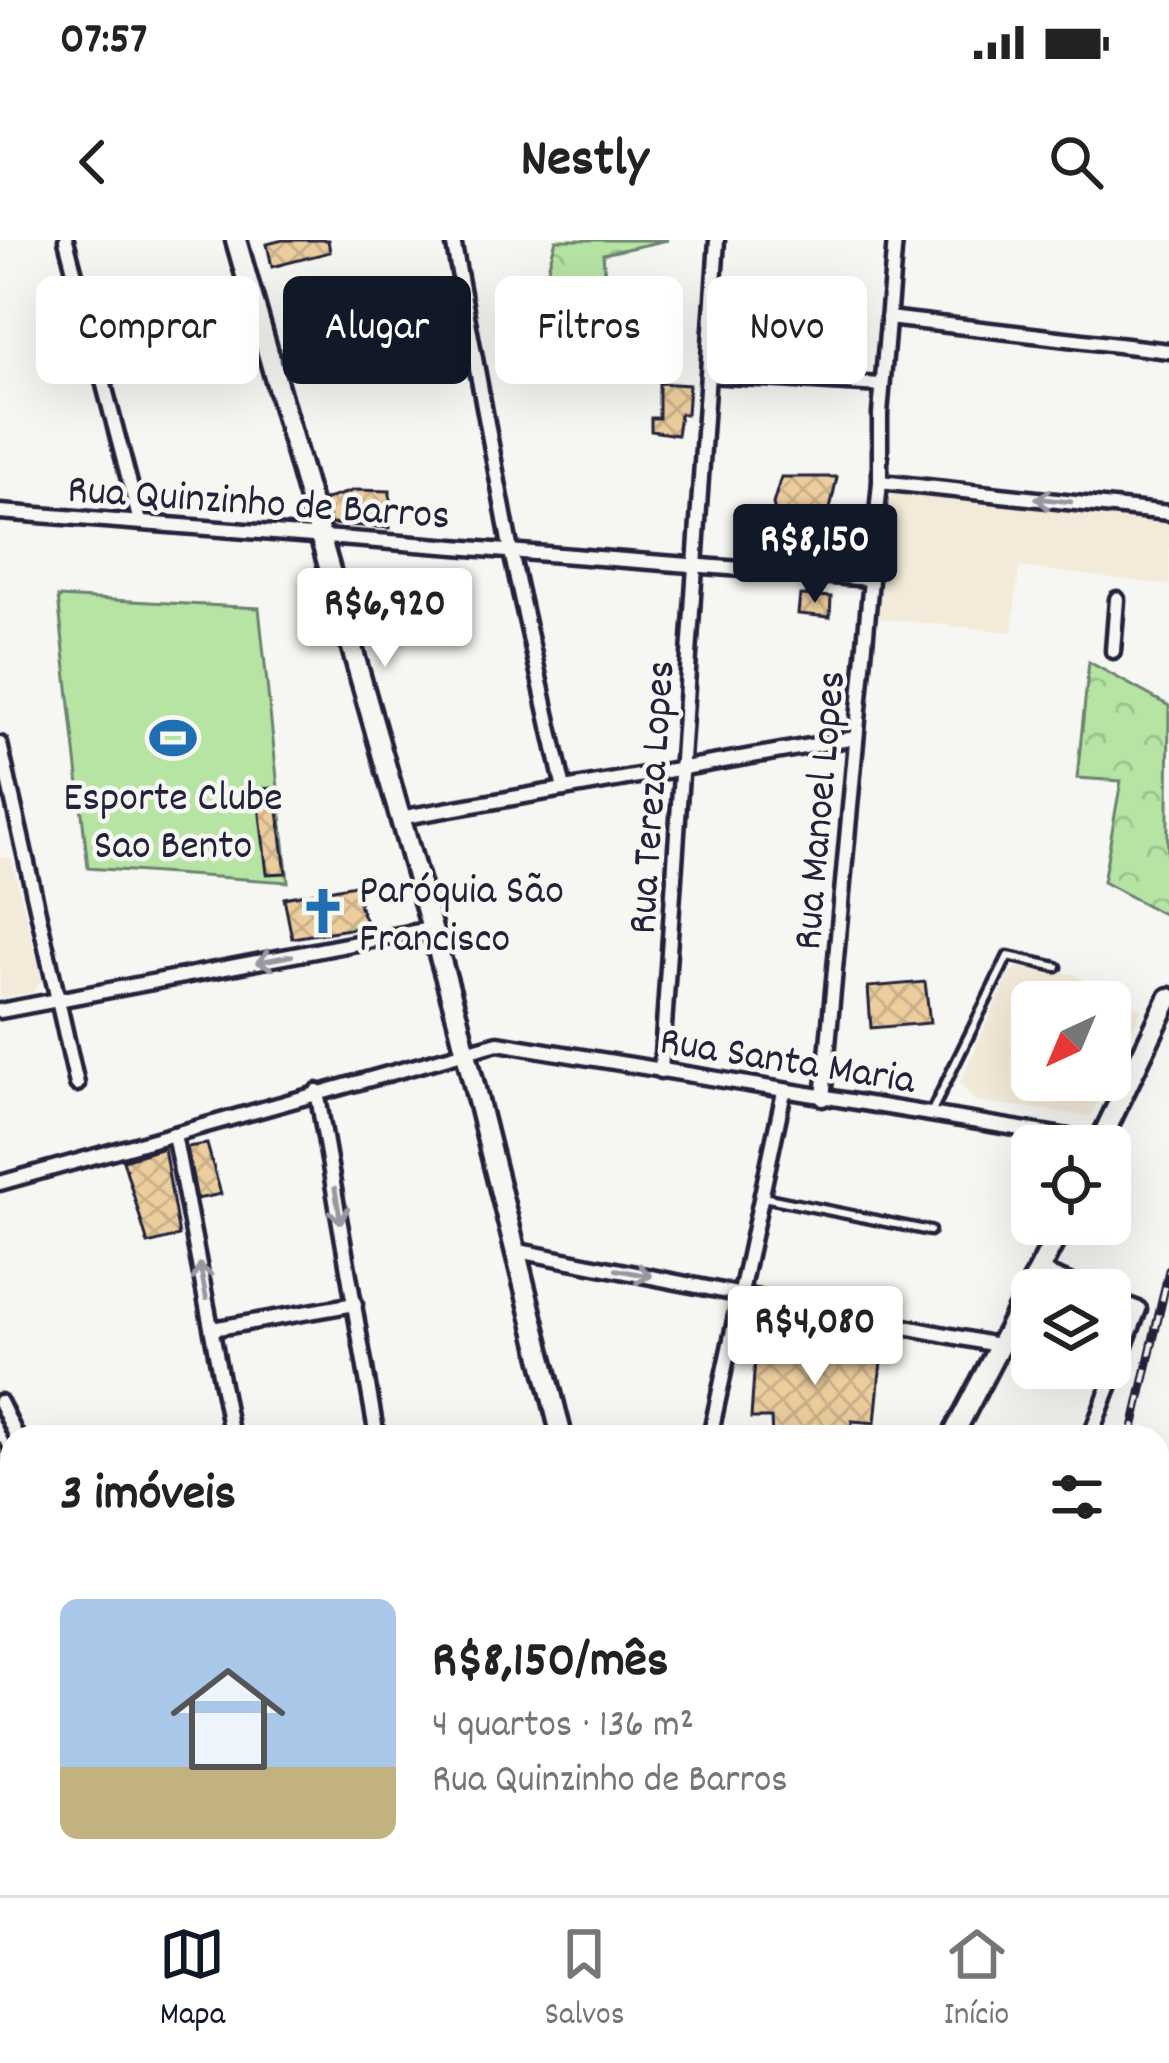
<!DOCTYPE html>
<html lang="pt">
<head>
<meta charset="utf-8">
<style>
	:root { --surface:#fff; --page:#f6f6f6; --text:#222; --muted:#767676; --line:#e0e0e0; --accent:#111827 }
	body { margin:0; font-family:Dekko,sans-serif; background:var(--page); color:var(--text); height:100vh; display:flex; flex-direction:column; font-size:45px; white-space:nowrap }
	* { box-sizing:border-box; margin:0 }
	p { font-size:39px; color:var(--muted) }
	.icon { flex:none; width:66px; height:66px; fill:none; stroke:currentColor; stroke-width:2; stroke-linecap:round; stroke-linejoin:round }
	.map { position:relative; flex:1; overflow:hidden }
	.side { position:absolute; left:0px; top:1185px; width:1170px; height:471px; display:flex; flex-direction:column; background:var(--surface); border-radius:36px 36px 0 0; box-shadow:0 12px 48px #0002 }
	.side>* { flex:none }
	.guide { position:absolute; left:36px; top:36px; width:1098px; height:108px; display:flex; gap:24px }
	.needle { width:78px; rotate:224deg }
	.buttons { position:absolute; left:1011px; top:741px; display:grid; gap:24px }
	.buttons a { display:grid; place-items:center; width:120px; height:120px; border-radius:18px; background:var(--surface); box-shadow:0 12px 48px #0002; font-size:60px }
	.price { position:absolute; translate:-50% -102px; padding:0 27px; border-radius:12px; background:#fff; color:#222; font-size:39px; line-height:78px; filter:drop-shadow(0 3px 6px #0008) }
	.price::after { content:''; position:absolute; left:50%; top:72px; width:36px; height:27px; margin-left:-18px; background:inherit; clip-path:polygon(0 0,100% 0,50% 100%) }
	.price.on { background:var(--accent); color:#fff }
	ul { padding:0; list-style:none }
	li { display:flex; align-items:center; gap:36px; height:300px; padding:0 60px }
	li+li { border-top:3px solid var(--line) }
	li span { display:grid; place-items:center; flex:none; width:336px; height:240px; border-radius:18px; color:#555 }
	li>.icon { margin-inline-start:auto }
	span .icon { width:144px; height:144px; fill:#fffc; stroke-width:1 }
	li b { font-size:51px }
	h2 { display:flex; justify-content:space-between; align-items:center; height:144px; padding:0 60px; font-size:51px }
	.tag { padding:0 42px; border-radius:18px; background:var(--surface); box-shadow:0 12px 48px #0002; font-size:42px; line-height:108px }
	.tag.on { background:var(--accent); color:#fff }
	.status { display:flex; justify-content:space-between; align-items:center; height:84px; padding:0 60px; background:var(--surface); direction:ltr }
	.status svg { height:33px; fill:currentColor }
	header { display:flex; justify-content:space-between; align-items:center; height:156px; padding:0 60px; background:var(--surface); font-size:54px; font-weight:700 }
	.dock { display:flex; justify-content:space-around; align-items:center; height:168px; border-top:3px solid var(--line); background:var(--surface); font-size:33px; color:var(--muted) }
	.dock a { display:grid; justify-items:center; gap:6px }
	.dock .on { color:var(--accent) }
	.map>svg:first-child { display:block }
	.built { fill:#f3ead9 }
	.grass { fill:#b6e4a3; stroke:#6c836f; stroke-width:3 }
	.forest { fill:url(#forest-crowns); stroke:#6c836f; stroke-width:3 }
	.park { fill:url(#park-tufts); stroke:#6c836f; stroke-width:3 }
	.water { fill:url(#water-waves); stroke:#6380a4; stroke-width:3 }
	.building { fill:url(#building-cross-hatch); stroke:#22223b; stroke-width:3 }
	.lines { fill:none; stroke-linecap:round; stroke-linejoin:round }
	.lane-casing { stroke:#22223b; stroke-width:15 }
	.street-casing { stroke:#22223b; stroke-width:21 }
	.secondary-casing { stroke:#22223b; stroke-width:27 }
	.primary-casing { stroke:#22223b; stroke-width:30 }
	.highway-casing { stroke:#22223b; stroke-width:33 }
	.lane { stroke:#f6f6f2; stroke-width:6 }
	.street { stroke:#f6f6f2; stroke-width:12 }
	.secondary { stroke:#f6f6f2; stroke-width:18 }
	.primary { stroke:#f6f6f2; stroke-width:21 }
	.highway { stroke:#f6f6f2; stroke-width:24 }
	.rail-casing { stroke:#22223b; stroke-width:9 }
	.rail { stroke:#f6f6f2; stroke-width:4.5; stroke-dasharray:14; stroke-linecap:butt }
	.oneway { stroke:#9797a0 }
	.labels { text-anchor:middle; stroke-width:9; stroke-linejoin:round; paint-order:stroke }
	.street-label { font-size:42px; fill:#22223b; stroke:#f6f6f2 }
	.poi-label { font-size:42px; fill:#22223b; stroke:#f6f6f2 }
</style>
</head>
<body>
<div class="status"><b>07:57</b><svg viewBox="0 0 49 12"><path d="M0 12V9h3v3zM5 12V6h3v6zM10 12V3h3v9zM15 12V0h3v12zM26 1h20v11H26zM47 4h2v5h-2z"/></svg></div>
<header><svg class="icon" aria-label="back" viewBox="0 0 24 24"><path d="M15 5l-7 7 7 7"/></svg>Nestly<svg class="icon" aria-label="search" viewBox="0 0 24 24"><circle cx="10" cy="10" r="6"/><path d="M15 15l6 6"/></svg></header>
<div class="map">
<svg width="1169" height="1655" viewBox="0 0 1169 1655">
	<defs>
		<pattern id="forest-crowns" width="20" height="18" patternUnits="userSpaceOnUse" patternTransform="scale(3)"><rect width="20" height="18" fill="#b6e4a3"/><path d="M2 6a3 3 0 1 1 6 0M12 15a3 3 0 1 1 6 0" fill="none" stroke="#9cc38d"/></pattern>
		<pattern id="park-tufts" width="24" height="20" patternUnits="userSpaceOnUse" patternTransform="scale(3)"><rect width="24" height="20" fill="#b6e4a3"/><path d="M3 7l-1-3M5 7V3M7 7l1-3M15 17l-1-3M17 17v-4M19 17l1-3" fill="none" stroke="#9cc38d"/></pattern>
		<pattern id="water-waves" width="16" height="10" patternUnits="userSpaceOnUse" patternTransform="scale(3)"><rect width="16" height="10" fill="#8ebfea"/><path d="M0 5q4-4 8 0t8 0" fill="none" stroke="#7aa4ca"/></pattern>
		<pattern id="building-cross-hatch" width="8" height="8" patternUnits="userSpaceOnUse" patternTransform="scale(3)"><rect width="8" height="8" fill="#eccd9e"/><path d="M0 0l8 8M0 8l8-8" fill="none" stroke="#cab089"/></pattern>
	</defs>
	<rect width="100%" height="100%" fill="#f6f6f2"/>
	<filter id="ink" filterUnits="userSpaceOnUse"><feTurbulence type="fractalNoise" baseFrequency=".00833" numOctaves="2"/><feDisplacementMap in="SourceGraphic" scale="24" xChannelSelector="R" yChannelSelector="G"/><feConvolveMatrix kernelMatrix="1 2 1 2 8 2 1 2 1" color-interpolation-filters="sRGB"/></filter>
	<g filter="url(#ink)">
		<!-- built -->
		<g class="built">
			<path d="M891,254L1169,280V345L1019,327L1012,392L877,378Z"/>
			<path d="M0,617L11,618L42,740L33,752L0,758Z"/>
			<path d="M1021,726L1073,734L1142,769L1110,836V762H1032V840H1108L1091,876L975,861L960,843L1010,733Z"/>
		</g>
		<!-- grass -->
		<path class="grass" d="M58,357L259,368L288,642L88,628Z"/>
		<!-- forest -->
		<g class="forest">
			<path d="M556,0H668L603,14L605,36L643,47L637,67L607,69L593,80L598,90L631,91V101L543,93L541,53Z"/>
			<path d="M1089,422L1169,466L1167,676L1103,642L1121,541L1077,538Z"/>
		</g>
		<!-- park -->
		<path class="park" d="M1169,1283V1531L1158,1549V1315Z"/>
		<!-- water -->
		<path class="water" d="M1169,1334V1472L1158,1498V1366Z"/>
		<!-- building -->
		<g class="building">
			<path d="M283,0H328L330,12L272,27L267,4Z"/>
			<path d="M554,102L666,108V134L553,126Z"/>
			<path d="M659,143L689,145L687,174H680L677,195L651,191V178H659Z"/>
			<path d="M781,237H837L830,269L837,297L780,289L773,264Z"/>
			<path d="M355,250L390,251V288L331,284L324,260Z"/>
			<path d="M800,355L831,357L830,377L798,374Z"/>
			<path d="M275,548L286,633L267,634L257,549Z"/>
			<path d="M360,644L359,665L368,686L292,698L284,658Z"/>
			<path d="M925,742L930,783L871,788L868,747Z"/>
			<path d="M207,904L221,954L197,959L187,907Z"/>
			<path d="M164,908L179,996L148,1004L123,920Z"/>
			<path d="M777,1097L858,1101L857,1120L881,1121L875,1183L852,1181L851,1197H772L771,1178H751L755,1118L775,1117Z"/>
			<path d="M151,1183L165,1187L167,1197H113Z"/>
			<path d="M0,1202L12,1230V1284L0,1260Z"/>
			<path d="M0,1419L12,1422L6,1465L12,1468L1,1497Z"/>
			<path d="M148,1644H210L206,1655H145Z"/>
		</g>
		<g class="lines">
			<defs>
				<g id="lane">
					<path d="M931,873L1008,716L1057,727"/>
					<path d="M763,957L930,991"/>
				</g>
				<g id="street">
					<path d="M66,0L140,282"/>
					<path d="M453,0L511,312L564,549"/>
					<path d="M888,78L1169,111"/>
					<path d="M708,135L882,145"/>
					<path d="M880,242L1169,273"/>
					<path d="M0,272L871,339"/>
					<path d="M1113,411L1117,359"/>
					<path d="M0,504L77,844"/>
					<path d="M399,578L855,498"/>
					<path d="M0,771L430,689"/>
					<path d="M661,831L717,0"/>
					<path d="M317,851L377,1197"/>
					<path d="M823,859L880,242V174L895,0"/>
					<path d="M174,894L232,1197"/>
					<path d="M0,943L498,803L1100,902"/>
					<path d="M519,1011L1002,1106"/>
					<path d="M1042,1031L1090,1050"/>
					<path d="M212,1089L355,1064"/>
					<path d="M0,1162L17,1197"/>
					<path d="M710,1197L784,852"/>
					<path d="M1090,1197L1139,1069L1110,1058"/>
					<path d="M0,1408L12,1412"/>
					<path d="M885,1655L891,1644"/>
				</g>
				<g id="secondary">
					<path d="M236,0L457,777L562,1197"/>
					<path d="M1098,906L1169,758"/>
					<path d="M952,1197L1063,984"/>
					<path d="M0,1386L12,1360"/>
					<path d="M646,1644L647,1655"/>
				</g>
				<path id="primary" d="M13,1644L43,1655"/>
				<g id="highway">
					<path d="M1158,1601L1169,1584"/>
					<path d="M1125,1655L1131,1644"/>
					<path d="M1158,1655L1169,1636"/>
				</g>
			</defs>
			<!-- lane casing -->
			<use href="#lane" class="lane-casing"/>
			<!-- street casing -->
			<use href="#street" class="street-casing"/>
			<!-- secondary casing -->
			<use href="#secondary" class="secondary-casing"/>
			<!-- primary casing -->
			<use href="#primary" class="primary-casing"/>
			<!-- highway casing -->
			<use href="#highway" class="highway-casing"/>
			<!-- lane -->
			<use href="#lane" class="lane"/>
			<!-- street -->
			<use href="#street" class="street"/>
			<!-- secondary -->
			<use href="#secondary" class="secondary"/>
			<!-- primary -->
			<use href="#primary" class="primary"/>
			<!-- highway -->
			<use href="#highway" class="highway"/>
			<defs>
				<g id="rail">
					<path d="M1131,1197L1169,1030"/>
					<path d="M989,1655L994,1644"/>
				</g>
			</defs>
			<!-- rail casing -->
			<use href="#rail" class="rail-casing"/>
			<!-- rail -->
			<use href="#rail" class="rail"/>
		</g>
		<!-- one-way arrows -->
		<defs><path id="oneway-shaft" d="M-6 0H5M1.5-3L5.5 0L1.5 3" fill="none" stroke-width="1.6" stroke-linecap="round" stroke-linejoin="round" transform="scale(3)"/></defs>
		<g class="oneway">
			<use href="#oneway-shaft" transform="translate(1053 260) rotate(-174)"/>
			<use href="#oneway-shaft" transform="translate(274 719) rotate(169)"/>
			<use href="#oneway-shaft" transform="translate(338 966) rotate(80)"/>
			<use href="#oneway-shaft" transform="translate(634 1033) rotate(11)"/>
			<use href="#oneway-shaft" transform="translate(203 1041) rotate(-101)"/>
		</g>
	</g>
	<!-- icons -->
	<defs>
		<symbol id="stadium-bare" viewBox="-9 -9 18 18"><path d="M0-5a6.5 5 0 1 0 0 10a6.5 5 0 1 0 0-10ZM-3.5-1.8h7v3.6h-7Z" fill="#1f6fb2" stroke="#f6f6f2" stroke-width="2.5" paint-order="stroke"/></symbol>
		<symbol id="church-bare" viewBox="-9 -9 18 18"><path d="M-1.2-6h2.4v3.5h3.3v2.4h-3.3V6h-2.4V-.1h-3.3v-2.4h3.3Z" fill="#1f6fb2" stroke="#f6f6f2" stroke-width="2.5" paint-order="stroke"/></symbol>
	</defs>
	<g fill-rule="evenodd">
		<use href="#stadium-bare" x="140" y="465" width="66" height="66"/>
		<use href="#church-bare" x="290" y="638" width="66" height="66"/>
	</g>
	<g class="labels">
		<!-- street labels -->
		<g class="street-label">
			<text transform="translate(259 259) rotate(4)" y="15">Rua Quinzinho de Barros</text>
			<text transform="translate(648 557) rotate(-86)" y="15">Rua Tereza Lopes</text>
			<text transform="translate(816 570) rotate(-85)" y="15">Rua Manoel Lopes</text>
			<text transform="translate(788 817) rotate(9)" y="15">Rua Santa Maria</text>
		</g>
		<!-- poi labels -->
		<g class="poi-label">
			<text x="173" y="569">Esporte Clube<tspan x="173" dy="48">Sao Bento</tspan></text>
			<text x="359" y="662" text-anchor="start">Paróquia São<tspan x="359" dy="48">Francisco</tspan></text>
		</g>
	</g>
</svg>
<div class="buttons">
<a><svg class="needle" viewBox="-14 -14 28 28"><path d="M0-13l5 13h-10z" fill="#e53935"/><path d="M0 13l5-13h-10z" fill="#767676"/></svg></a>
<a><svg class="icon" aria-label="locate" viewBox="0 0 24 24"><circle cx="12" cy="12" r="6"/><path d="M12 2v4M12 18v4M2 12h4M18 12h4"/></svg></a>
<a><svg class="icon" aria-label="layers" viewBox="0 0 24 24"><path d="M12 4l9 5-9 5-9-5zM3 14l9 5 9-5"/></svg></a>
</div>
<b class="price on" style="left:815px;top:366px">R$8,150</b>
<b class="price" style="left:385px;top:430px">R$6,920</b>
<b class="price" style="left:815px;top:1148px">R$4,080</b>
<div class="guide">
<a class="tag">Comprar</a>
<a class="tag on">Alugar</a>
<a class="tag">Filtros</a>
<a class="tag">Novo</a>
</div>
<section class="side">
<h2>3 imóveis<svg class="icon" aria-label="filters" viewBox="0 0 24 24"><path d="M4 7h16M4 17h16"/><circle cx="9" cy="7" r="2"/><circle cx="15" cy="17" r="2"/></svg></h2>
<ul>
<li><span style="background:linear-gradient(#a9c7e8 70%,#c2b280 0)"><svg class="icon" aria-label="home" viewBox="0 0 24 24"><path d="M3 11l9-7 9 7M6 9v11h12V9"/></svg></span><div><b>R$8,150/mês</b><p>4 quartos · 136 m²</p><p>Rua Quinzinho de Barros</p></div></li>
</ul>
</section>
</div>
<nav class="dock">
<a class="on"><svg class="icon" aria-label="map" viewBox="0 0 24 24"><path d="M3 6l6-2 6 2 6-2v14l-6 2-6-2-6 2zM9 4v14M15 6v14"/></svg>Mapa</a>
<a><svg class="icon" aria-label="saved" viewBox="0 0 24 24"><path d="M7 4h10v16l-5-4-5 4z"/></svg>Salvos</a>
<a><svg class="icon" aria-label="home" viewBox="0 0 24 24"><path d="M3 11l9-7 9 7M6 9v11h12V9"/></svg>Início</a>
</nav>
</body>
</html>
